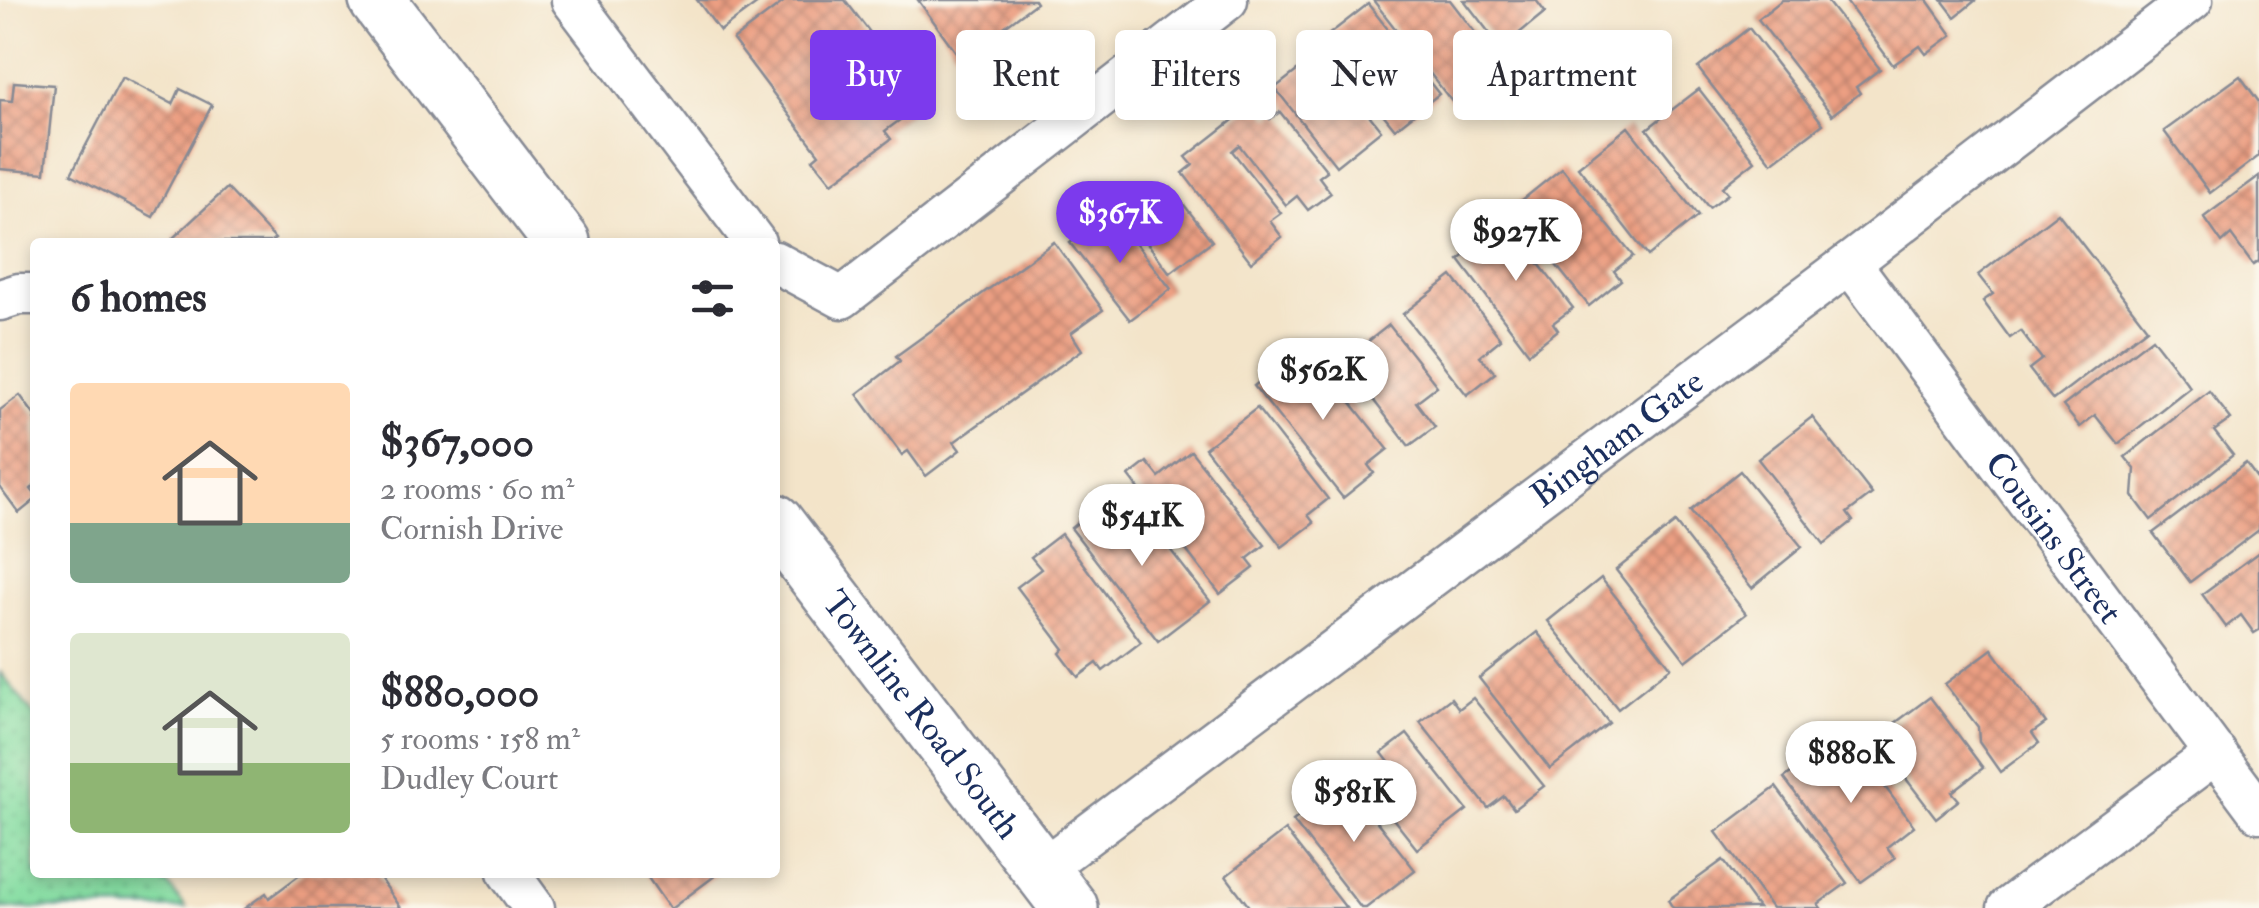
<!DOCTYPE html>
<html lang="en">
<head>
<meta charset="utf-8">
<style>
	:root { --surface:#fff; --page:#f7f7f7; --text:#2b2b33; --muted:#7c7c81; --accent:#7c3aed }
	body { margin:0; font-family:"IM FELL Double Pica",serif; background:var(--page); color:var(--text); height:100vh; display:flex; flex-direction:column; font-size:38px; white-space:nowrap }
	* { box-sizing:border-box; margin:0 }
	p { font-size:32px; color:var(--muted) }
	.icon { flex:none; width:55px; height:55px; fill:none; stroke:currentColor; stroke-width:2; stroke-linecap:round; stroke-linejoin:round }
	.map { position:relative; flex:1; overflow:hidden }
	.sheet { position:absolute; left:30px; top:238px; width:750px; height:640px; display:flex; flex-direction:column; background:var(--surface); border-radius:10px; box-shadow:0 5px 15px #0003 }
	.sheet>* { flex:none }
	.guide { position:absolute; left:810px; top:30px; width:950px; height:90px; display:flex; gap:20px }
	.price { position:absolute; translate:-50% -85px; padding:0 22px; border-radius:35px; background:#fff; color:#222; font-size:32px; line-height:65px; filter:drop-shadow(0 2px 5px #0008) }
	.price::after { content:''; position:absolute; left:50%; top:60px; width:30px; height:22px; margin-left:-15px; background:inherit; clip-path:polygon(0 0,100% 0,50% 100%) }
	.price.on { background:var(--accent); color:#fff }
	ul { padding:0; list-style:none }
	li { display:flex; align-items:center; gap:30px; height:250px; padding:0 40px }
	li span { display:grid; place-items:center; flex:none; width:280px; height:200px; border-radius:10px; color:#555 }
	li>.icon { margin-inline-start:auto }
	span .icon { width:120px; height:120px; fill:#fffc; stroke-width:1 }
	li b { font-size:42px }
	h2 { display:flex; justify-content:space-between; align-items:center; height:120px; padding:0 40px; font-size:42px }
	.tag { padding:0 35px; border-radius:10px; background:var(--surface); box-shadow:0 5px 15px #0003; font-size:35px; line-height:90px }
	.tag.on { background:var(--accent); color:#fff }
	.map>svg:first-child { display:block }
	.park { fill:url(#park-dots); stroke:#508680; stroke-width:2.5 }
	.building { fill:url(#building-cross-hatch) }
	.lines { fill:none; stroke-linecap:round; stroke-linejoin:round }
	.street-casing { stroke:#878a94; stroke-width:45 }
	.secondary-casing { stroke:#878a94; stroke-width:60 }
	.street { stroke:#fff; stroke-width:40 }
	.secondary { stroke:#fff; stroke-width:55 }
	.labels { text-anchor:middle; stroke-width:8; stroke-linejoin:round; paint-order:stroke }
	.street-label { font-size:35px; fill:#1b2f5e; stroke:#fbf7ec }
</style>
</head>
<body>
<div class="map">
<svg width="2259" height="908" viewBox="0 0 2259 908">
	<defs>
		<pattern id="park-dots" width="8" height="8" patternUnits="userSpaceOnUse" patternTransform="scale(2.5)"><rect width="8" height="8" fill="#85dda2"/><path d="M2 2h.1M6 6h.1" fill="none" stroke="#72be8e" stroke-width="1.8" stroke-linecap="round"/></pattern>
		<pattern id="building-cross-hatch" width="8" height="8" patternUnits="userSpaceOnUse" patternTransform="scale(2.5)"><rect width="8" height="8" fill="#ec9f82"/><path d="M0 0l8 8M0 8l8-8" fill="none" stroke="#be826e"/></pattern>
	</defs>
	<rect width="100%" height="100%" fill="#fbf7ec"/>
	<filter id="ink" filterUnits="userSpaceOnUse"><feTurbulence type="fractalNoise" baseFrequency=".01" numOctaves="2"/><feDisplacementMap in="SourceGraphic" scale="20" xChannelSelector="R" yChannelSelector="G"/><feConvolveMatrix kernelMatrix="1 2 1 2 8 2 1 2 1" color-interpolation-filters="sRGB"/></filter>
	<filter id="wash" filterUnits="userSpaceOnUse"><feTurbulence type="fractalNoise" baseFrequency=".0048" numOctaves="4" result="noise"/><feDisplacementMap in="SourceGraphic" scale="40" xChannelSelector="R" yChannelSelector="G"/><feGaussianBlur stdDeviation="2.25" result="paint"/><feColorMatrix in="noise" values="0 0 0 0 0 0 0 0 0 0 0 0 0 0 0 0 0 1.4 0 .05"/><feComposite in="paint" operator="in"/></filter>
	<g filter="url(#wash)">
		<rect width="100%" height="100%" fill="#f3e4c9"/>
		<!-- park -->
		<path class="park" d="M0,672L35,716V872L159,873L186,908H0Z"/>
		<g id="blocks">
			<!-- building -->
			<g class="building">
				<path d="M697,0H762L720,31Z"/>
				<path d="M786,0H845L889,57L877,66L897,91L908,83L923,103L885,131L891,139L832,183L813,159L819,154L733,40Z"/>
				<path d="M918,0H1034L1036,3L961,59Z"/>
				<path d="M1373,0H1450L1500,65L1453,103Z"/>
				<path d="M1464,0H1536L1545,12L1501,48Z"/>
				<path d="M1782,0H1826L1880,69L1856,87L1860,93L1832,115L1758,19Z"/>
				<path d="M1845,0H1927L1952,35L1926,54L1920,46L1893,65Z"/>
				<path d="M1942,0H1976L1955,17Z"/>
				<path d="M1368,4L1439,94L1395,129L1323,39Z"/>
				<path d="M1749,28L1823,124L1772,163L1698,68Z"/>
				<path d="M1320,53L1381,130L1336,166L1275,88Z"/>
				<path d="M2240,76L2259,102V156L2210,193L2164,131Z"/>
				<path d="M122,77L173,104L180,89L212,105L153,217L71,174Z"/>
				<path d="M14,82L54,85L45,173L0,169V100L12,101Z"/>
				<path d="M1699,89L1755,161L1722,187L1728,194L1709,208L1647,129Z"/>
				<path d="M1256,102L1270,119L1280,112L1327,171L1319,177L1331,193L1308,210L1297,196L1286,205L1239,145L1232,151L1281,213L1270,221L1282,237L1251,262L1183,173L1193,165L1186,157Z"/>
				<path d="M1628,127L1698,216L1648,256L1578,167Z"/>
				<path d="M1562,168L1633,256L1614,271L1621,280L1589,306L1511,209Z"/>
				<path d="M2259,176V261L2253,265L2231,235L2222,243L2204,217Z"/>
				<path d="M227,188L275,239L271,242H178L173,238Z"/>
				<path d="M1171,188L1212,241L1170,273L1117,203L1136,189L1149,205Z"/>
				<path d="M1111,211L1171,289L1130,320L1070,243Z"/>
				<path d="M2058,213L2147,328L2053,400L2029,369L2042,359L2020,331L2010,338L1983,301L1993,294L1978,275Z"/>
				<path d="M1502,216L1573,308L1553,323L1558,330L1529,353L1459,260L1480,244L1474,236Z"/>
				<path d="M1054,242L1103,310L1071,333L1082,350L954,442L960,450L926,476L908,451L902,455L857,394L900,361L896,356Z"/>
				<path d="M1452,276L1501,339L1480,356L1495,373L1467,395L1403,314Z"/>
				<path d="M1389,325L1437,386L1416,402L1435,427L1409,446L1343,361Z"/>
				<path d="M2152,338L2190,387L2118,444L2095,415L2080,427L2063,406Z"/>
				<path d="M1289,358L1300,373L1317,360L1388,449L1368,465L1374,473L1343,498L1254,386Z"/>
				<path d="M2209,391L2231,419L2214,431L2233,455L2151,520L2133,496L2135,469L2125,457Z"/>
				<path d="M20,395L35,416V485L31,489L35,494V500L19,513L0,487V410Z"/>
				<path d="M1257,408L1328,499L1308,515L1314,523L1282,547L1205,448Z"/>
				<path d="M1812,417L1872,494L1847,513L1853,521L1824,544L1758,459Z"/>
				<path d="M1191,451L1265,545L1247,559L1254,568L1220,594L1129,476L1147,462L1159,477Z"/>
				<path d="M2246,463L2259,481V530L2190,582L2153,533Z"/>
				<path d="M1740,471L1802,547L1752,588L1690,511Z"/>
				<path d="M1135,504L1210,601L1158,641L1071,528L1098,506L1111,522Z"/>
				<path d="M1675,523L1746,614L1686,661L1616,570Z"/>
				<path d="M1061,534L1141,642L1103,671L1097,663L1078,677L1060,653L1064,649L1017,587L1041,569L1031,557Z"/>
				<path d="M2259,552V630L2254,633L2241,615L2226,627L2202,594Z"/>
				<path d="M1601,578L1671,667L1618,709L1548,621Z"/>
				<path d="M1537,632L1609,723L1550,769L1479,678Z"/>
				<path d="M1992,649L2046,723L2032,733L2039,743L2000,772L1979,742L1978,727L1945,684Z"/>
				<path d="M1930,697L1983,768L1952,792L1959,800L1936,818L1875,738Z"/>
				<path d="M1451,698L1459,709L1473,698L1544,786L1514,809L1504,796L1488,808L1420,722Z"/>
				<path d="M1845,733L1914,826L1887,847L1895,858L1861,882L1784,778Z"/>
				<path d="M1407,734L1467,810L1417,849L1364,782L1389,762L1382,753Z"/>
				<path d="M1344,780L1415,870L1366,908H1361L1293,821Z"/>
				<path d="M1776,787L1847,883L1818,904L1821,908H1772L1716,832Z"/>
				<path d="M1285,830L1346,908H1250L1226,876Z"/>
				<path d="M1723,860L1758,908H1673L1668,900Z"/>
				<path d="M304,872H376L401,908H245L266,893L269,898Z"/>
				<path d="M644,872H720L672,908H669Z"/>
			</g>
		</g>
	</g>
	<g filter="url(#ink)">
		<use href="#blocks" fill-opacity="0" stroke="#878a94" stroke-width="2.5"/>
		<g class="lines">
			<defs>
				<g id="street">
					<path d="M572,0L755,242"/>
					<path d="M775,262L842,298L1227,0"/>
					<path id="s1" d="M1850,263L2259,812"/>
					<path d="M0,300L19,294H35"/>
					<path id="s2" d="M1041,870L1850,263L2192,0"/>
					<path d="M508,872L534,908"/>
					<path d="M2008,908L2216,753"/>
				</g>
				<g id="secondary">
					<path d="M377,0L562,242"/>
					<path id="s3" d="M775,522L1070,908"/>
				</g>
			</defs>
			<!-- street casing -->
			<use href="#street" class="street-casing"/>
			<!-- secondary casing -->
			<use href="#secondary" class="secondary-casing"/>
			<!-- street -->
			<use href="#street" class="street"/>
			<!-- secondary -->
			<use href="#secondary" class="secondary"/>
		</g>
	</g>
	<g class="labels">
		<!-- street labels -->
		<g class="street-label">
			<text dy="12" stroke="none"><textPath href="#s2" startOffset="720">Bingham Gate</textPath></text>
			<text dy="12" stroke="none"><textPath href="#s1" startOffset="342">Cousins Street</textPath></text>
			<text dy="12" stroke="none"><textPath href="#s3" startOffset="242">Townline Road South</textPath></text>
		</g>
	</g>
</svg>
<b class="price on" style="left:1120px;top:266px">$367K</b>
<b class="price" style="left:1516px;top:284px">$927K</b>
<b class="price" style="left:1323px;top:423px">$562K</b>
<b class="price" style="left:1142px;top:569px">$541K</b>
<b class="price" style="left:1851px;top:806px">$880K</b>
<b class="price" style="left:1354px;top:845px">$581K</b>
<div class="guide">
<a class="tag on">Buy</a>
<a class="tag">Rent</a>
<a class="tag">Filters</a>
<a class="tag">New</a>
<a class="tag">Apartment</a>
</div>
<section class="sheet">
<h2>6 homes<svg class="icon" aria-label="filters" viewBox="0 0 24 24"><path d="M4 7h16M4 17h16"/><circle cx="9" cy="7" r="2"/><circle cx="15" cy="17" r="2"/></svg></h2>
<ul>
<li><span style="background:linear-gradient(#ffd9b3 70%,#7fa58c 0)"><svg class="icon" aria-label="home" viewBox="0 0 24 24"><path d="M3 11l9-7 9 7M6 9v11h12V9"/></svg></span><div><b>$367,000</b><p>2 rooms · 60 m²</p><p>Cornish Drive</p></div></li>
<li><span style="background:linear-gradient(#dfe7d0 65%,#8fb573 0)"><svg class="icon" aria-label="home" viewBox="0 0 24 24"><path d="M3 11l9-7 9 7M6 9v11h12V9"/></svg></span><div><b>$880,000</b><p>5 rooms · 158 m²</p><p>Dudley Court</p></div></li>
</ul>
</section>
</div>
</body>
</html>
